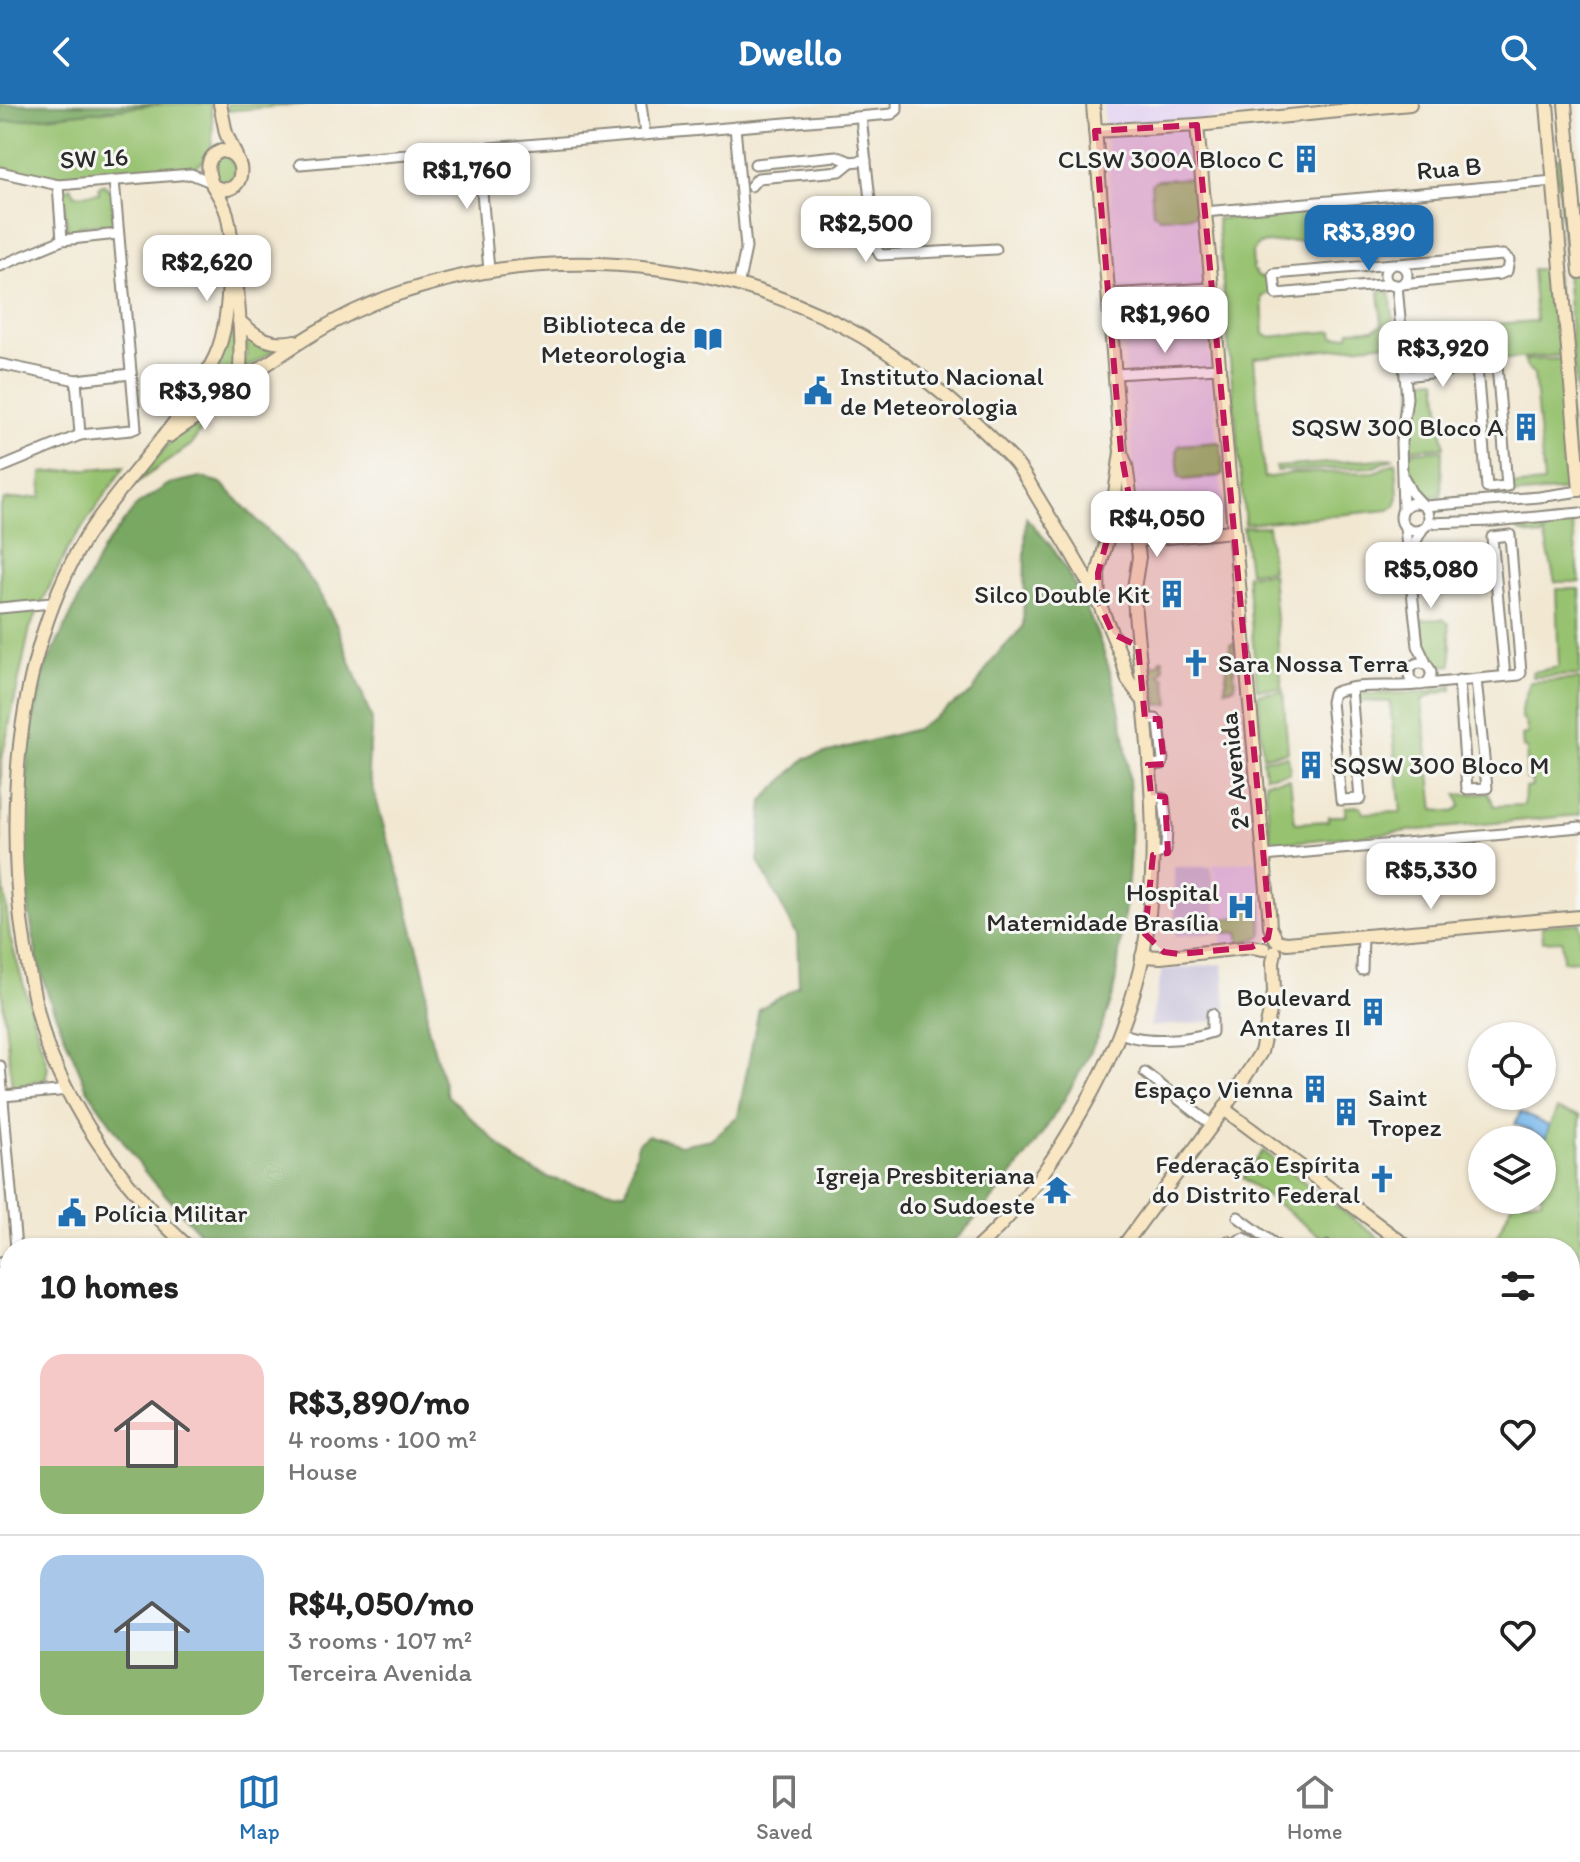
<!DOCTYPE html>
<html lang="en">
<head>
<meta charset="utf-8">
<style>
	:root { --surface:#fff; --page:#f6f6f6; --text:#222; --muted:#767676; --line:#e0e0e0; --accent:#1f6fb2 }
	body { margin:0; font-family:Itim,sans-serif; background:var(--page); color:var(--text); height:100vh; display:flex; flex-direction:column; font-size:30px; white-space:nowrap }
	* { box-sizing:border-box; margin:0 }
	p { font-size:26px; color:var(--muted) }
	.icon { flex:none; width:44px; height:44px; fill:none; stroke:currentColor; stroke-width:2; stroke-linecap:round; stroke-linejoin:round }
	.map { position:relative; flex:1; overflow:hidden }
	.drawer { position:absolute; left:0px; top:1134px; width:1580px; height:512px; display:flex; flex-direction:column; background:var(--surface); border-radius:32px 32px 0 0; box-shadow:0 2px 6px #0004 }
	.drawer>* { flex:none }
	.fabs { position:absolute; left:1468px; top:918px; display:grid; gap:16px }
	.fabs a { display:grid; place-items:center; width:88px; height:88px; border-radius:50%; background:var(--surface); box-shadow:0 2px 6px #0004; font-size:40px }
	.price { position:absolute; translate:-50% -68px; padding:0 18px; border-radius:16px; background:#fff; color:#222; font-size:26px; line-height:52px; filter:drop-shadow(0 2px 4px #0008) }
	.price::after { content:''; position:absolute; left:50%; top:48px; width:24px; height:18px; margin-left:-12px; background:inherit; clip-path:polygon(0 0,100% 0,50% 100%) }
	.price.selected { background:var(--accent); color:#fff }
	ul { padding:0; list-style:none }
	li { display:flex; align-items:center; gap:24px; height:200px; padding:0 40px }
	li+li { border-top:2px solid var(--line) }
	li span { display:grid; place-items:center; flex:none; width:224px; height:160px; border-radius:24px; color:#555 }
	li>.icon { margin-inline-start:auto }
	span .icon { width:96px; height:96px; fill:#fffc; stroke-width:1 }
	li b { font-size:34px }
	h2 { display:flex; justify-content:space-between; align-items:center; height:96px; padding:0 40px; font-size:34px }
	header { display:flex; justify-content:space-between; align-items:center; height:104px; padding:0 40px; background:var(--accent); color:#fff; font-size:36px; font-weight:700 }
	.tab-bar { display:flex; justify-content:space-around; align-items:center; height:112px; border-top:2px solid var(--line); background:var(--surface); font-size:22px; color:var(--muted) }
	.tab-bar a { display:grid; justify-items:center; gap:4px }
	.tab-bar .selected { color:var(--accent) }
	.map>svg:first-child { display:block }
	.built { fill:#e3d3f2 }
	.industrial { fill:#c6c0da }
	.green { fill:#97c26f; stroke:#61764d; stroke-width:2 }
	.forest { fill:#79a862; stroke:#526a46; stroke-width:2 }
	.water { fill:#78b8ec; stroke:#52728c; stroke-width:2 }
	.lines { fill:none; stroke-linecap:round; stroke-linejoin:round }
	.street-casing { stroke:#8e8a7e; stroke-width:13 }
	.secondary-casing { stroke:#8e8a7e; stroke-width:16 }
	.street { stroke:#fff; stroke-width:9 }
	.secondary { stroke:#f9e7c3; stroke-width:12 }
	.marked { fill:#c2185b; fill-opacity:0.2; stroke:#c2185b; stroke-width:6; stroke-dasharray:16 10; stroke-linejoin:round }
	.labels { text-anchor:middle; stroke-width:6; stroke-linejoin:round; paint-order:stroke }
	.street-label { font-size:26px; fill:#2b2b2b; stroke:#f6f6f2 }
	.poi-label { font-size:26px; fill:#2b2b2b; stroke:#f6f6f2; text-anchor:end }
</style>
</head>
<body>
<header><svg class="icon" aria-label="back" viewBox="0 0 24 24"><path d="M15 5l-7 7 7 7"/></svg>Dwello<svg class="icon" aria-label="search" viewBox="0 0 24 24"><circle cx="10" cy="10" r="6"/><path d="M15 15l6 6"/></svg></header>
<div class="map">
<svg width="1580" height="1646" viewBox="0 0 1580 1646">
	<rect width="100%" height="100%" fill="#f6f6f2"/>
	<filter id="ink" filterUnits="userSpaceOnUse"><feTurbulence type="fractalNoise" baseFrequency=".0125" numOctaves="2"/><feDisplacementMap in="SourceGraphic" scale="16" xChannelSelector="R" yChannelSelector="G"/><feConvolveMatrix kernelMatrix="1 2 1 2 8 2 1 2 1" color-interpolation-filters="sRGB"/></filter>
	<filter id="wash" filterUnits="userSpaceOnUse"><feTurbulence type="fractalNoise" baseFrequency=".006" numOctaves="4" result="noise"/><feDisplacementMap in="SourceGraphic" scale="32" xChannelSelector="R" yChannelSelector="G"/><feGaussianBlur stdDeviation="1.8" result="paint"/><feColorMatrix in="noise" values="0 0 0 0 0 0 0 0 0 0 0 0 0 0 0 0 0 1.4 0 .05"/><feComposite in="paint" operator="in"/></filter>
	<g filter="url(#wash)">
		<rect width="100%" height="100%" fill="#f2e8d2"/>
		<!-- built -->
		<g class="built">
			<path d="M1103,0H1300V6L1189,17L1224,413L1139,419Z"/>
			<path d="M1259,756L1266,827L1264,833L1258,838L1222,842L1213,761Z"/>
			<path d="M1189,1636H1240L1233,1646H1182Z"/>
			<path d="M1321,1636H1338L1352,1646H1313Z"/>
		</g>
		<!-- industrial -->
		<g class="industrial">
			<path d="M1174,763H1211L1219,829L1175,832Z"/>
			<path d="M1223,860L1227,916L1150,923L1162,866Z"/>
		</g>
		<!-- green -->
		<g class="green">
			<path d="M163,0H211C213,25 219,60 186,65L64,76L0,64V18Z"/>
			<path d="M227,0H306L227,7Z"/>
			<path d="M223,49L236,62L234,78L219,80L213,66L216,53Z"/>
			<path d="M1556,54H1566L1580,221V331Z"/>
			<path d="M1193,74L1198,76L1201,107L1193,112L1160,114L1153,108L1151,80L1158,76Z"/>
			<path d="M103,80L111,87L114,119L111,126L104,128L102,120L78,122L76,131L68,129L63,92L65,86L71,83L75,91L99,89V83Z"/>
			<path d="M1375,103L1379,158L1374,159L1371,130L1365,123L1327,126L1328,130L1363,127L1364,131L1259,140L1252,148L1253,165L1258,172L1269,174L1271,188L1262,193L1264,230L1269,233L1333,227L1334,233L1349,231L1350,226L1374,225L1382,221L1379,187H1390L1396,238L1254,254L1264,374L1294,369L1375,368L1396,358L1398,393L1395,402L1388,406L1245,420L1217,115Z"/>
			<path d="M1532,165L1555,166L1563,251L1496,256L1497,240L1501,228L1492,220L1536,217Z"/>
			<path d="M232,174L236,264L229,276L220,284L215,283L214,268L226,239Z"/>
			<path d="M244,228L257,239L279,243L244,266L247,246Z"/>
			<path d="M1563,255L1574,365L1568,386L1498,392L1497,383L1544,379L1534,270L1527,264L1524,256Z"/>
			<path d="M1437,275L1444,343L1407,345L1414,276Z"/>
			<path d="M210,309L209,314L191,341L135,380L175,332Z"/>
			<path d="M1218,338L1221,341L1223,369L1220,372L1184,376L1179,373L1177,345L1180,341Z"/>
			<path d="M1442,346L1441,392C1408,395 1409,375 1407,348Z"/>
			<path d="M1394,354L1374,363L1276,367V363Z"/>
			<path d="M125,362L68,444L30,524L1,659V762L10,834L48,964L45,976L12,983L0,871V404L4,396L41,393L42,369Z"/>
			<path d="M1555,417L1572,419L1580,478H1555L1544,429L1542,433L1519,428L1516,424Z"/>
			<path d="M1268,422L1272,466L1249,468L1243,423Z"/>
			<path d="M1272,469L1282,584L1257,585L1247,471Z"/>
			<path d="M1556,485H1580V571L1533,573L1532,568L1559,563Z"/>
			<path d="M1443,515L1449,520L1452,561L1436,562L1423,544L1422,516Z"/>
			<path d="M1235,539L1236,545L1233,550L1235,583L1225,585L1227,564L1222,550H1230V540Z"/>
			<path d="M1161,555H1163L1164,565L1160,571L1165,574L1170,600L1158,601L1151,561L1159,560Z"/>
			<path d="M1580,575V711L1271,740L1265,677L1290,675L1295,719L1328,717L1329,712H1345V703L1361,702L1363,709L1401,708L1390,598L1358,597V590L1422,589L1452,582V586L1431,591L1422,597L1434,706L1453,708L1461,702L1457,691L1488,689L1495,702L1524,701L1525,684L1532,683L1531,675H1526L1527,645L1523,644L1522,632L1528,630L1526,619L1521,614V606L1530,578Z"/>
			<path d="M1283,587L1288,648L1263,652L1258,590Z"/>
			<path d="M1288,652L1290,669L1265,672L1263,655Z"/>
			<path d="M1261,797L1262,829L1260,834L1239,839V828L1225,829L1224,815L1240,813L1245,808L1244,798Z"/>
			<path d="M1580,819V856L1563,857L1562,836L1543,837L1542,822Z"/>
			<path d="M1557,1006L1580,1012V1208L1570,1217V1144H1491L1514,1096H1542V1037Z"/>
			<path d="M1263,1047L1392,1144H1336L1243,1074Z"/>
			<path d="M605,1636L610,1639C623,1636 631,1634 644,1643L653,1642L657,1645L607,1646Z"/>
			<path d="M722,1636H750L744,1646H715Z"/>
			<path d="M846,1636H1150L1142,1646H860Z"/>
		</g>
		<!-- forest -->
		<g class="forest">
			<path d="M0,0H163L0,18Z"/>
			<path d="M200,373L221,379L294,454L317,485L337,522L372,616L368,665L386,731L402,779L426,878L427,920L447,991L517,1058L550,1074L588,1084L626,1088L638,1039L648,1031L680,1041L711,1035L738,1012L759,905L799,882L797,831L758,757L763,696L806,654L916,625L972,588L993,555L1023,523L1026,413C1036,426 1049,437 1057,451C1129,564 1142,695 1122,826C1118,850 1118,880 1109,904C1079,987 1010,1083 947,1144H213L144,1067L87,985L50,897L37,855L27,794L23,718L29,637L45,564L103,445L137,401L169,380Z"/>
		</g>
		<!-- water -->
		<path class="water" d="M1520,1008L1549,1022L1546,1034L1515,1020Z"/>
	</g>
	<g filter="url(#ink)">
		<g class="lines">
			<defs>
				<g id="street">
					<path d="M641,0L645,30"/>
					<path d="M861,13L875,142L880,151L996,145"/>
					<path d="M735,23L746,144L738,182"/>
					<path d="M478,44L489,166"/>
					<path d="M300,60L892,10L897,6V0"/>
					<path d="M755,60L836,52L851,58L866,56"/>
					<path d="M0,68L58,81L191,70L211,78"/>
					<path d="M58,81L62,136"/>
					<path d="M751,82L758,74L840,67L851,58"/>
					<path d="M1204,108L1554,77"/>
					<path d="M1398,160L1503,151L1509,156L1507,167L1500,170L1402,180"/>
					<circle cx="1396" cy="171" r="11"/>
					<path d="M0,162L62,136L118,130"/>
					<path d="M1392,180L1276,190L1274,170L1393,160"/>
					<path d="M1397,181L1407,294L1401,338L1403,405"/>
					<path d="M1109,190L1211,184"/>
					<path d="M0,260L76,276L131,270"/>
					<path d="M1115,270L1218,264"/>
					<path d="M1405,272L1497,261L1507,382L1487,384L1477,264"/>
					<path d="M76,276L80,331"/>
					<path d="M0,364L80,331L131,326L136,324L114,76"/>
					<path d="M1404,374L1411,388L1422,400"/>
					<circle cx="1415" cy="413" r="14"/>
					<path d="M1425,402L1539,393L1580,387"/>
					<path d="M1428,419L1493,417L1580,409"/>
					<path d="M1405,424L1418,542L1427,561"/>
					<path d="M1413,454L1416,437L1423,424"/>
					<path d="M0,504L51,499"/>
					<circle cx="1420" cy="570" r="11"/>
					<path d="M1459,576L1467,685L1487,684L1476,575"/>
					<path d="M1427,580L1519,571L1521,569L1510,431L1492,433L1505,572"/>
					<path d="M1351,585L1360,695L1341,696L1331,598L1333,589C1358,578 1390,584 1416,581"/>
					<path d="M1145,615H1156L1159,619L1163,656L1162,660L1148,661"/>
					<path d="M1151,691L1164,695L1167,723L1166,747L1153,751"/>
					<path d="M1264,752L1580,723"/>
					<path d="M1362,866L1363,831"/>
					<path d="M1120,928C1141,940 1189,936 1212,928V910"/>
					<path d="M0,962L16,1144"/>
					<path d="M1145,969L1212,1021"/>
					<path d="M3,992L69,986"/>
					<path d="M1238,1113L1280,1144"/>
					<path d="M1223,1144L1228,1137"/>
					<path d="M1234,1144L1239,1136L1244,1134L1259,1144"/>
					<path d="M1326,1144L1328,1142"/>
					<path d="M0,1159L10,1158"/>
					<path d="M0,1311L10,1307"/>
					<path d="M0,1336L10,1360"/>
					<path d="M0,1449L10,1448"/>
					<path d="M1570,1491L1580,1477"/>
					<path d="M0,1551L10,1542"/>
					<path d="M0,1598L3,1597"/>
					<path d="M1570,1604L1580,1611"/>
					<path d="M0,1636L10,1635"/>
					<path d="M124,1636L126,1646"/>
					<path d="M188,1636L193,1646"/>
					<path d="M460,1636H467"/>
					<path d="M641,1636L652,1638"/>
					<path d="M959,1636L971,1645"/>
					<path d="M1418,1636L1429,1641L1441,1636"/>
					<path d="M1097,1646L1105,1636"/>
					<path d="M1411,1646L1414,1636"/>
				</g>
				<g id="secondary">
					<path d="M220,0L226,29L236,52"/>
					<path d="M1093,0L1121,348L1110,425L1098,469L1099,499L1121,552L1128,576L1142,595"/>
					<path d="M1547,0L1580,386"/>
					<path d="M1565,0L1580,168"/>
					<path d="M1197,21L1269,808L1270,823L1276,835"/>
					<path d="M1095,27L1197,21L1410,0"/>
					<path d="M221,47C250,48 246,98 213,82C207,68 204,54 221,47Z"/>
					<path d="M239,217C258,234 270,242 295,237"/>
					<path d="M210,266L209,280L213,288L220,290L228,287C279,252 329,214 389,193C534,141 702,150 841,221C903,253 963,303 1011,354C1022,365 1030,381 1038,394C1059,429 1081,462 1099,499"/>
					<path d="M169,332C188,318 225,297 237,277C247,261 233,133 227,110C224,100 218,90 213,82"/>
					<path d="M1137,436L1233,427"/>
					<path d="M1278,837L1287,839L1580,813"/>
					<path d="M1142,852L1161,853L1252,843L1264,845"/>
					<path d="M1224,1005L1409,1144"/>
					<path d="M189,1144C129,1089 77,1018 47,942C0,785 0,579 85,434C125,372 183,321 215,253C229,223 228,183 231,151"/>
					<path d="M977,1144C1018,1108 1050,1062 1077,1015C1105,968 1127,919 1140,865C1166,749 1146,626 1135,509L1134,484L1139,453L1126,361L1121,348"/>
					<path d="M1122,1144L1224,1005L1261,948L1274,889L1273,858L1275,848"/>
					<path d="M1570,1229L1580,1215"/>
					<path d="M1570,1260L1580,1245"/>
					<path d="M1570,1270H1580"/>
					<path d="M786,1636L813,1646"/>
					<path d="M307,1646L314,1636"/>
					<path d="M749,1646L756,1636"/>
					<path d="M763,1646L773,1636"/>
					<path d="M1264,1646L1271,1636"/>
					<path d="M1286,1646L1294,1636"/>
				</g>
			</defs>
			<!-- street casing -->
			<use href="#street" class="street-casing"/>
			<!-- secondary casing -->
			<use href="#secondary" class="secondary-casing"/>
			<!-- street -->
			<use href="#street" class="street"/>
			<!-- secondary -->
			<use href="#secondary" class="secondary"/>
		</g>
	</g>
	<!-- marked area -->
	<path class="marked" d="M1197,21L1270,823L1268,834L1252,843L1179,850L1164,848L1145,830L1153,751L1168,749L1165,693L1151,691L1148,661L1164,660L1159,615H1145L1138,542L1113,530L1099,499L1098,469L1110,425H1135L1121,348L1095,27Z"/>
	<!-- icons -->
	<defs>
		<symbol id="building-bare" viewBox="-9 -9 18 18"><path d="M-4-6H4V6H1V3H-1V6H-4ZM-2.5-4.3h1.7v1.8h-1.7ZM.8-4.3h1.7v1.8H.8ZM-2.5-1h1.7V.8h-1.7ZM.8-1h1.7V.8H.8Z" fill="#1f6fb2" stroke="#f6f6f2" stroke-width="2.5" paint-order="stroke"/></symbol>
		<symbol id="library-bare" viewBox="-9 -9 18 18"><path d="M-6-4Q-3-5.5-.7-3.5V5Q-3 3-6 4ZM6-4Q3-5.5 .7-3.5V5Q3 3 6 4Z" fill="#1f6fb2" stroke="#f6f6f2" stroke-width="2.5" paint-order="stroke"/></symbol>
		<symbol id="civic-bare" viewBox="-9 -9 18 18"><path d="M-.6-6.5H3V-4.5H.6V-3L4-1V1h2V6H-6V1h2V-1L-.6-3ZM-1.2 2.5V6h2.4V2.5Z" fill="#1f6fb2" stroke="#f6f6f2" stroke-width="2.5" paint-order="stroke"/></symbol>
		<symbol id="church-bare" viewBox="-9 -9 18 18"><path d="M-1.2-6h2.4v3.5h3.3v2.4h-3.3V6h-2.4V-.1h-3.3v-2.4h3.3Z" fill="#1f6fb2" stroke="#f6f6f2" stroke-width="2.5" paint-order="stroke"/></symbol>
		<symbol id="hospital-bare" viewBox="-9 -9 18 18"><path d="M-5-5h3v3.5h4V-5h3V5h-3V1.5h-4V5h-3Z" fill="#1f6fb2" stroke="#f6f6f2" stroke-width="2.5" paint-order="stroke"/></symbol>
		<symbol id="temple-bare" viewBox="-9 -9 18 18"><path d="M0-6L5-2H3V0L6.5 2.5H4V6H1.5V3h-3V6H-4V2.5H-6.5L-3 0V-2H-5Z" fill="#1f6fb2" stroke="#f6f6f2" stroke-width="2.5" paint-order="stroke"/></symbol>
	</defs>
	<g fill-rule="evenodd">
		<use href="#building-bare" x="1286" y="35" width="40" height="40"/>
		<use href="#library-bare" x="688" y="215" width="40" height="40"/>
		<use href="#civic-bare" x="798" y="267" width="40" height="40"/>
		<use href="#building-bare" x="1506" y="303" width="40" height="40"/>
		<use href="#building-bare" x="1152" y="470" width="40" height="40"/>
		<use href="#church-bare" x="1176" y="539" width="40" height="40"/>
		<use href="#building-bare" x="1291" y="641" width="40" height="40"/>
		<use href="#hospital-bare" x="1221" y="783" width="40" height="40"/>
		<use href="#building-bare" x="1353" y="888" width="40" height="40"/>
		<use href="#building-bare" x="1295" y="965" width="40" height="40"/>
		<use href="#building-bare" x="1326" y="988" width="40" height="40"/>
		<use href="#church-bare" x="1362" y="1055" width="40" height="40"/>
		<use href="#temple-bare" x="1037" y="1066" width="40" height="40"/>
		<use href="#civic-bare" x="52" y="1089" width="40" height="40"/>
	</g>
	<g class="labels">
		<!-- street labels -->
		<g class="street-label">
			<text transform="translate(94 54) rotate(-3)" y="9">SW 16</text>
			<text transform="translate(1449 64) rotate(-5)" y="9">Rua B</text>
			<text transform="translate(1234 667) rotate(-96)" y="9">2ª Avenida</text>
		</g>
		<!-- poi labels -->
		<g class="poi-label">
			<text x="1284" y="64">CLSW 300A Bloco C</text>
			<text x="686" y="229">Biblioteca de<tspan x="686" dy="30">Meteorologia</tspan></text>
			<text x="840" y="281" text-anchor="start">Instituto Nacional<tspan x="840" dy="30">de Meteorologia</tspan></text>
			<text x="1504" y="332">SQSW 300 Bloco A</text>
			<text x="1150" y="499">Silco Double Kit</text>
			<text x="1218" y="568" text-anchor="start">Sara Nossa Terra</text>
			<text x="1333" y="670" text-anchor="start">SQSW 300 Bloco M</text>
			<text x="1219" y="797">Hospital<tspan x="1219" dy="30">Maternidade Brasília</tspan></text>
			<text x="1351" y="902">Boulevard<tspan x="1351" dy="30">Antares II</tspan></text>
			<text x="1293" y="994">Espaço Vienna</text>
			<text x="1368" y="1002" text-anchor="start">Saint<tspan x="1368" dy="30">Tropez</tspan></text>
			<text x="1360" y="1069">Federação Espírita<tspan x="1360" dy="30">do Distrito Federal</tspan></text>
			<text x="1035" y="1080">Igreja Presbiteriana<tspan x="1035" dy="30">do Sudoeste</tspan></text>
			<text x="94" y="1118" text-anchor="start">Polícia Militar</text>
		</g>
	</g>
</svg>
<div class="fabs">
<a><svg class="icon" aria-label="locate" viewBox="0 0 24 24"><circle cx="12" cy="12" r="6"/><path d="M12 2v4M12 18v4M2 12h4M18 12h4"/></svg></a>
<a><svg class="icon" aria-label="layers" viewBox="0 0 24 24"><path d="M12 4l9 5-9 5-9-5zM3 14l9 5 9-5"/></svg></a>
</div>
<b class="price" style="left:467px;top:107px">R$1,760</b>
<b class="price" style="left:866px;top:160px">R$2,500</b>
<b class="price selected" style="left:1369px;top:169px">R$3,890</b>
<b class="price" style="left:207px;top:199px">R$2,620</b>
<b class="price" style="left:1165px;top:251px">R$1,960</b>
<b class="price" style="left:1443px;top:285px">R$3,920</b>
<b class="price" style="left:205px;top:328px">R$3,980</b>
<b class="price" style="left:1157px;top:455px">R$4,050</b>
<b class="price" style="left:1431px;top:506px">R$5,080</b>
<b class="price" style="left:1431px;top:807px">R$5,330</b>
<section class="drawer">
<h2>10 homes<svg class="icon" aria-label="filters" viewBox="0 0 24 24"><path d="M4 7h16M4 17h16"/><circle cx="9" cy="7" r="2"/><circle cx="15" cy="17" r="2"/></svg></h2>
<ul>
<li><span style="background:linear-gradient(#f6c9c9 70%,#8fb573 0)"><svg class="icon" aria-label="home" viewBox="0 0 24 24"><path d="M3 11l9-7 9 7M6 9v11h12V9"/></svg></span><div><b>R$3,890/mo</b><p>4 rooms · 100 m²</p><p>House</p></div><svg class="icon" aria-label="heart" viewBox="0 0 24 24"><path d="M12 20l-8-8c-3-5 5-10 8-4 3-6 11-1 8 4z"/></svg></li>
<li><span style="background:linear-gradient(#a9c7e8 60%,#8fb573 0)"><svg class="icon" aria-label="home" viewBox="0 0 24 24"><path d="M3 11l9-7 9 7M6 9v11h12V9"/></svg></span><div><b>R$4,050/mo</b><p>3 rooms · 107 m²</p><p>Terceira Avenida</p></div><svg class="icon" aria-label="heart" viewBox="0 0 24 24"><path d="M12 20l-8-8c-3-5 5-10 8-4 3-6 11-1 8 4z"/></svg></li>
</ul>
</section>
</div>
<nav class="tab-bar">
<a class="selected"><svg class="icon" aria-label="map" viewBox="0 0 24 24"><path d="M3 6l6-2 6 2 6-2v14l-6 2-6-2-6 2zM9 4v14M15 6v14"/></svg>Map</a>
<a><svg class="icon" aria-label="saved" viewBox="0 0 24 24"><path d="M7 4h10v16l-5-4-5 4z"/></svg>Saved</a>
<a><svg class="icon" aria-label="home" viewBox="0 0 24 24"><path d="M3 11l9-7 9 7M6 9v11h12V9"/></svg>Home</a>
</nav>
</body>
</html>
